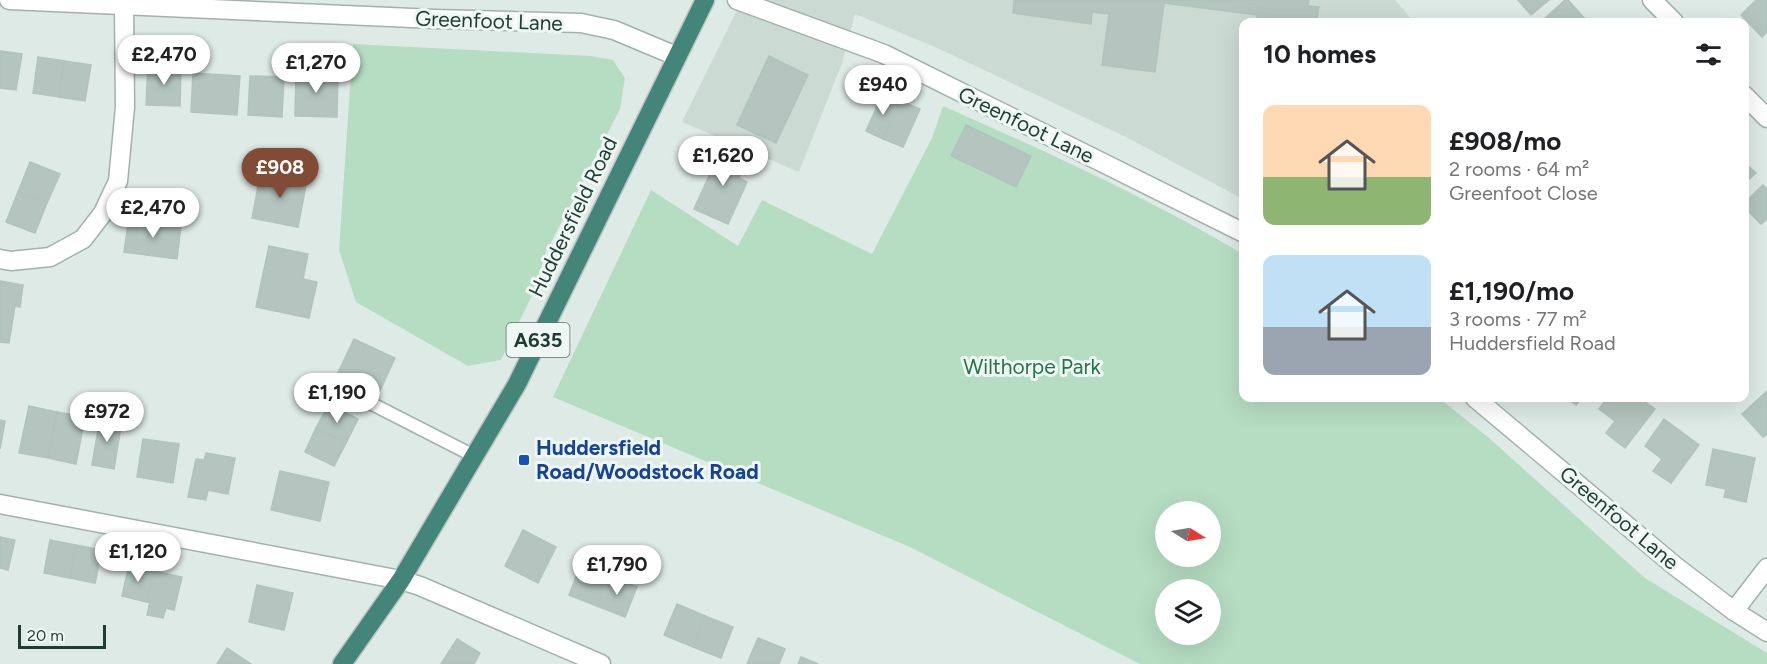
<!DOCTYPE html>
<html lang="en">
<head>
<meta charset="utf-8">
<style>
	:root { --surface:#fff; --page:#f6f6f6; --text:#202124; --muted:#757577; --accent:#824b36 }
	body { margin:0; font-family:Figtree,sans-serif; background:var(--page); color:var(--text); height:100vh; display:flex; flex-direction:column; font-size:22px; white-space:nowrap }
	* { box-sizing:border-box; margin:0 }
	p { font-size:20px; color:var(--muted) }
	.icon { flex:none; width:33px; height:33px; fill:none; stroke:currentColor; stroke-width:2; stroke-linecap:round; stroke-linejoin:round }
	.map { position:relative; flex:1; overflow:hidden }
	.drawer { position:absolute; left:1239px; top:18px; width:510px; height:384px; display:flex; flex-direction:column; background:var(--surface); border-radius:12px; box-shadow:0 6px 24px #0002 }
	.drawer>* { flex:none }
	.needle { width:39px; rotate:101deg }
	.tools { position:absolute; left:1155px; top:501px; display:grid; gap:12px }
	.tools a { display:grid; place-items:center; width:66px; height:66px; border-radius:50%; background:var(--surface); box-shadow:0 6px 24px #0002; font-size:30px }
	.scale { position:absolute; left:18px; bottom:15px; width:88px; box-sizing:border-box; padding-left:6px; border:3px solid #1f3b34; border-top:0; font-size:16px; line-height:21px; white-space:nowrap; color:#1f3b34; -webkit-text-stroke:4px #eef7f3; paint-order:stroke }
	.price { position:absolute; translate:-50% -51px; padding:0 14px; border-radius:21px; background:#fff; color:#222; font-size:20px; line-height:39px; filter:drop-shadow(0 2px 3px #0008) }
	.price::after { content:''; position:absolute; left:50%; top:36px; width:18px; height:14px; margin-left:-9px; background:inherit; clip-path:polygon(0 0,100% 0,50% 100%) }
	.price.selected { background:var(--accent); color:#fff }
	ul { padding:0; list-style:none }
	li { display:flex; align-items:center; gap:18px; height:150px; padding:0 24px }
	li span { display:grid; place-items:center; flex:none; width:168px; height:120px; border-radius:12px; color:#555 }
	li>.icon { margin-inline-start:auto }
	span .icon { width:72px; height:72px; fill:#fffc; stroke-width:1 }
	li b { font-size:26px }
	h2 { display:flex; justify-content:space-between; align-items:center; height:72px; padding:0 24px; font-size:26px }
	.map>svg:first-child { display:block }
	.built { fill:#ccdad4 }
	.green { fill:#b5ddc2; fill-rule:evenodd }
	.building { fill:#b3c5be; stroke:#b0c4bd; stroke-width:1.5 }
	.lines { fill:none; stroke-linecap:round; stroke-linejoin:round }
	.service-casing { stroke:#a1b2ac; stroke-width:15 }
	.minor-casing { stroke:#a1b2ac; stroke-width:21 }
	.tertiary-casing { stroke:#a1b2ac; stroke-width:21 }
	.trunk-casing { stroke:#bcc4c2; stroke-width:21 }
	.service { stroke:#fff; stroke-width:12 }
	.minor { stroke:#fff; stroke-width:18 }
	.tertiary { stroke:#fff; stroke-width:18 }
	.trunk { stroke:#448579; stroke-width:18 }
	.transit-dot { fill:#1a4fb4; stroke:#eef7f3; stroke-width:2 }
	.labels { text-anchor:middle; stroke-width:6; stroke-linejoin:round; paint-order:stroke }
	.shield { fill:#eef7f3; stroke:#5d736d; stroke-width:1.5 }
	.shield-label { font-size:20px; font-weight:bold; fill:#1f3b34 }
	.street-label { font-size:21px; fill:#1f3b34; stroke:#eef7f3 }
	.park-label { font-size:21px; fill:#277348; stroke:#eef7f3 }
	.transit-label { font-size:21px; font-weight:bold; fill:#164399; stroke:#eef7f3; text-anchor:start }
</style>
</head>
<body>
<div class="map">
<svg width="1767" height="664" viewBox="0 0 1767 664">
	<rect width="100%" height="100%" fill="#deeae5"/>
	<!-- built -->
	<path class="built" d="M742,0H1395L1414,22H1244L1243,199L1124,136L935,47L855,14L842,63L799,172L682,122Z"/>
	<!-- green -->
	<g class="green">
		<path d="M353,44L591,56L613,60L625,78L620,109L546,252L534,291L501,360L468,366L356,302L339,250Z"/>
		<path d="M943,106C1045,151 1148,198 1243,254L1244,398H1439L1489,438L1645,578L1767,653V664H1140L910,547L553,397L651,190L738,246L762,200L872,254L932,138ZM1166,512H1210V556H1166ZM1166,590H1210V634H1166Z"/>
	</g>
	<!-- building -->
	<g class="building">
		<path d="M1014,0H1309L1308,6L1319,7L1317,19L1324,20L1323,22H1256L1257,15L1164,3L1155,72L1102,65L1109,14L1092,12L1091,24L1013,13Z"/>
		<path d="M1518,0H1549L1531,15Z"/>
		<path d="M1565,0H1568L1586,20L1584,22H1543L1542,21Z"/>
		<path d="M1756,0H1767V32L1762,37L1741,15Z"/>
		<path d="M0,51L22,54L16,90L0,88Z"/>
		<path d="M769,56L808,75L776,143L737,125Z"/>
		<path d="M38,57L64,61L59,97L33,93Z"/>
		<path d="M64,61L91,65L85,101L59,97Z"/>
		<path d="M148,65L181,66L180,106L146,105Z"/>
		<path d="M296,72L338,73L337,117L295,116Z"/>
		<path d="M193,73L240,76L237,115L191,112Z"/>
		<path d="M250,76L284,77L282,117L248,115Z"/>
		<path d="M883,93L900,101L883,139L866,131Z"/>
		<path d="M900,101L920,109L903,147L883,139Z"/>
		<path d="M966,125L1031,156L1016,187L951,156Z"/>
		<path d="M722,147L748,158L739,178L747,182L728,224L694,209Z"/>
		<path d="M30,162L60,174L47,203L18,192Z"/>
		<path d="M1744,162L1756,173L1744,184Z"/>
		<path d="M261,171L307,180L298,227L252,218Z"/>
		<path d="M1763,185L1767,189V219L1761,224L1744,207V203Z"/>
		<path d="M18,192L47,203L35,233L6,222Z"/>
		<path d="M129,218L181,226L177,259L124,252Z"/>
		<path d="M269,246L308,254L303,279L317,282L309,318L256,307Z"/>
		<path d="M0,281L23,285L20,307L15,306L9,343L0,342Z"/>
		<path d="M354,339L395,358L377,397L336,377Z"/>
		<path d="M1767,391V434L1763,437L1742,414Z"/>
		<path d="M1566,398H1582L1576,405Z"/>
		<path d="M1607,398H1639L1655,409L1625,448L1606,433L1615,421L1599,409Z"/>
		<path d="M329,404L358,419L346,443L316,428Z"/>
		<path d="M29,406L57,412L48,458L19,453Z"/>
		<path d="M57,412L85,417L76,464L48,458Z"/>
		<path d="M100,418L122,421L114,469L92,465Z"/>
		<path d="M1664,419L1699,445L1671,483L1653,471L1662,459L1645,446Z"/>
		<path d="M0,420L5,421L0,449Z"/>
		<path d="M316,428L346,443L334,466L305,452Z"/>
		<path d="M143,439L179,444L173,483L137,477Z"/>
		<path d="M1713,449L1755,458L1746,502L1724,497L1726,489L1706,485Z"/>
		<path d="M206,453L235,458L228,494L208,490L206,500L188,497L196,459L204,460Z"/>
		<path d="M280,471L329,482L320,521L271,510Z"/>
		<path d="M523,530L556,547L538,583L505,566Z"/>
		<path d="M0,537L15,540L8,570L0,568Z"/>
		<path d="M50,540L76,545L70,578L44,573Z"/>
		<path d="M76,545L102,550L95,583L70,578Z"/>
		<path d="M581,564L609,575L597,606L569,595Z"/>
		<path d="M129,565L154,571L147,602L122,596Z"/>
		<path d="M154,571L182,577L174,610L166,608L163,618L147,615L150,602H147Z"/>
		<path d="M609,575L637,587L625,617L597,606Z"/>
		<path d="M257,585L293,593L284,630L249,622Z"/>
		<path d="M677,604L705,616L693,647L664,635Z"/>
		<path d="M705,616L733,627L721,658L693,647Z"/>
		<path d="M758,638L785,649L779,664H747Z"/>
		<path d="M457,639L480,653L474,664H441Z"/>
		<path d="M227,648L251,664H217Z"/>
		<path d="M801,657L818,664H798Z"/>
	</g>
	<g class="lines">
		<defs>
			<path id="service" d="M329,382L474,456"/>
			<g id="minor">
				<path d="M737,0L884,54L1244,233"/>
				<path d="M1652,0L1674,22"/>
				<path d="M1744,95L1767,118"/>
				<path d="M0,259L11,261L50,257L83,239L103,213L118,181L125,107L124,7"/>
				<path d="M1475,398L1675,566L1734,611L1767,632"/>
				<path d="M0,504L401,580L420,586L601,664"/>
				<path d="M1734,611L1767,568"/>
			</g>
			<path id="tertiary" d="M9,0L435,19L581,23L614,30L676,56"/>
			<path id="trunk" d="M342,664L401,580L517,384L705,0"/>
		</defs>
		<!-- service casing -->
		<use href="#service" class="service-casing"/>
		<!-- minor casing -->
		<use href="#minor" class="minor-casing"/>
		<!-- tertiary casing -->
		<use href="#tertiary" class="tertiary-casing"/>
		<!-- trunk casing -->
		<use href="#trunk" class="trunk-casing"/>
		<!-- service -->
		<use href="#service" class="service"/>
		<!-- minor -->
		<use href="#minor" class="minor"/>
		<!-- tertiary -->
		<use href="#tertiary" class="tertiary"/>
		<!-- trunk -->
		<use href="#trunk" class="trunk"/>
	</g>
	<!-- markers -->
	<rect class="transit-dot" x="518" y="454" width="12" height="12" rx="3"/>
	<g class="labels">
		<!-- shield labels -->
		<rect class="shield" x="506.5" y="323" width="63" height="34" rx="4.5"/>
		<g class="shield-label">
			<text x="538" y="347">A635</text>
		</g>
		<!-- street labels -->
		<g class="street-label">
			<text transform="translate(489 21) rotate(2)" y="7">Greenfoot Lane</text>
			<text transform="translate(1026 125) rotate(26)" y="7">Greenfoot Lane</text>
			<text transform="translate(573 217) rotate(-64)" y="7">Huddersfield Road</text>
			<text transform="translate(1619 518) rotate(40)" y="7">Greenfoot Lane</text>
		</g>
		<!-- park labels -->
		<g class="park-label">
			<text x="1032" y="374">Wilthorpe Park</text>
		</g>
		<!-- transit labels -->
		<g class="transit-label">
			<text x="536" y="455">Huddersfield<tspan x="536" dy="24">Road/Woodstock Road</tspan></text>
		</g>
	</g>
</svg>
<div class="tools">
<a><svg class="needle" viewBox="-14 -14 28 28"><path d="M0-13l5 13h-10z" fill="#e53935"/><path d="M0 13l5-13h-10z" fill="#757577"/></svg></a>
<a><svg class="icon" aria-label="layers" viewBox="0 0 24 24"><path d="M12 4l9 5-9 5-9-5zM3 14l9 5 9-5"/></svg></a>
</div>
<div class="scale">20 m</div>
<b class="price" style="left:164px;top:86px">£2,470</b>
<b class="price" style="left:316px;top:94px">£1,270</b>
<b class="price" style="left:883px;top:116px">£940</b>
<b class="price" style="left:723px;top:187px">£1,620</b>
<b class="price selected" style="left:280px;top:199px">£908</b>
<b class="price" style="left:153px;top:239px">£2,470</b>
<b class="price" style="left:337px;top:424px">£1,190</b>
<b class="price" style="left:107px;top:443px">£972</b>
<b class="price" style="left:138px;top:583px">£1,120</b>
<b class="price" style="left:617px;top:596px">£1,790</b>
<section class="drawer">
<h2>10 homes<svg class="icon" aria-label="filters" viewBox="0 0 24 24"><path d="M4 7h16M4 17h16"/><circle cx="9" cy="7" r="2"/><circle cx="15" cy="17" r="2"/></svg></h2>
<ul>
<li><span style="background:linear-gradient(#ffd9b3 60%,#8fb573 0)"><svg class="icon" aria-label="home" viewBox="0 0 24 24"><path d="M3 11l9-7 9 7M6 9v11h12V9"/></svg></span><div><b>£908/mo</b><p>2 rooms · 64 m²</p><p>Greenfoot Close</p></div></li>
<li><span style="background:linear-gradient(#bfe0f5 60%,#9aa5b1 0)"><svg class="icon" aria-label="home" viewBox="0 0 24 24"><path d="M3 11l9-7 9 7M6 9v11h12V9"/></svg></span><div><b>£1,190/mo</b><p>3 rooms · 77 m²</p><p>Huddersfield Road</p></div></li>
</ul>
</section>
</div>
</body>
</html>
